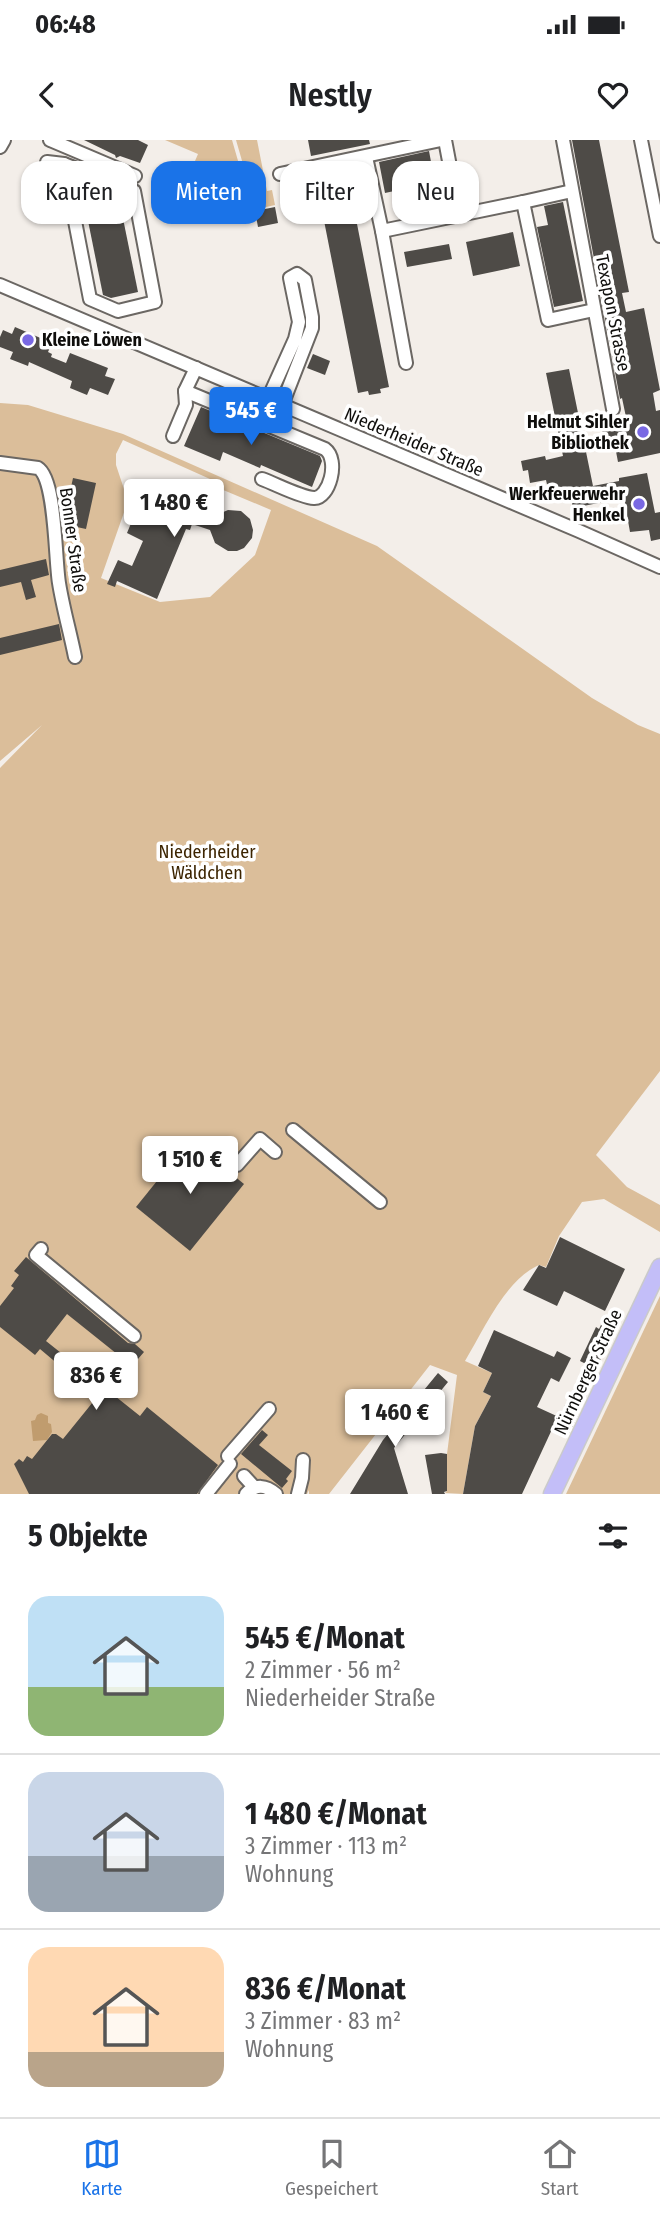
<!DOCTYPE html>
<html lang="de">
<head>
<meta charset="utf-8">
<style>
	:root { --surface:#fff; --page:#f6f6f6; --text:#202124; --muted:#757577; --line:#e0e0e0; --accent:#1a73e8 }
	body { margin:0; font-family:"Fira Sans Condensed",sans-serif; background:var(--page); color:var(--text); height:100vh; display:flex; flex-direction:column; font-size:26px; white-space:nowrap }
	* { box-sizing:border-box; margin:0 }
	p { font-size:23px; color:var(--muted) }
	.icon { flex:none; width:38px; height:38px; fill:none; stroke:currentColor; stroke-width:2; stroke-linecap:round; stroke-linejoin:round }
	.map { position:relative; height:1354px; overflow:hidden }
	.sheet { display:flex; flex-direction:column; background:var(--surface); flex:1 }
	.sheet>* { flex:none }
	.banner { position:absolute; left:21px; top:21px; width:620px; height:63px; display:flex; gap:14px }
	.price { position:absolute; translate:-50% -60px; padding:0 16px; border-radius:7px; background:#fff; color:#222; font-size:23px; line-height:46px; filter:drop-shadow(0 2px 4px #0008) }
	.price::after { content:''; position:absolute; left:50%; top:42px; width:21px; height:16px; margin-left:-10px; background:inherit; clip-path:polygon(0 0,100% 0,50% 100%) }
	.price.selected { background:var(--accent); color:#fff }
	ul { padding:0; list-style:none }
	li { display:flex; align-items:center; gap:21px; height:175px; padding:0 28px }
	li+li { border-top:2px solid var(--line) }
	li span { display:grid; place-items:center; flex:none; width:196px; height:140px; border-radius:21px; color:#555 }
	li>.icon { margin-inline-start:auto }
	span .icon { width:84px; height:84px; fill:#fffc; stroke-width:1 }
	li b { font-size:30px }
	h2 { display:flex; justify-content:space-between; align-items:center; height:84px; padding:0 28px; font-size:30px }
	.tag { padding:0 24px; border-radius:21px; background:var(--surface); box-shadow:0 2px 5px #0004; font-size:24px; line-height:63px }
	.tag.selected { background:var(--accent); color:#fff }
	.status { display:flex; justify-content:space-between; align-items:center; height:49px; padding:0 35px; background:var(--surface); direction:ltr }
	.status svg { height:19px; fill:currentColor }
	header { display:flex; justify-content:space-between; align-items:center; height:91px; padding:0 28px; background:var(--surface); font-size:32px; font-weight:600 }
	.menu { display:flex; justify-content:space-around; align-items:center; height:98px; border-top:2px solid var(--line); background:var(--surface); font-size:19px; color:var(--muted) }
	.menu a { display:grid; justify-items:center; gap:4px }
	.menu .selected { color:var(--accent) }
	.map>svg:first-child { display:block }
	.green { fill:#dbbe9a; fill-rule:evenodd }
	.water { fill:#c09c6e }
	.building { fill:#4e4b47 }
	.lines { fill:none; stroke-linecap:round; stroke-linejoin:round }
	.minor-casing { stroke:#6b6763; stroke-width:16 }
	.major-casing { stroke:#cacaca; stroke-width:19 }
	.minor { stroke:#fff; stroke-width:12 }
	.major { stroke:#c3bef8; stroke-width:16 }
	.poi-dot { fill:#7968e3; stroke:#fff; stroke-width:2.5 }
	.labels { text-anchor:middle; stroke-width:7; stroke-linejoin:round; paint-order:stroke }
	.street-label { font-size:18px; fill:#0f0e0c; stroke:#fff }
	.poi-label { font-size:18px; font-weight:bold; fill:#0f0e0c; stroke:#fff; text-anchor:end }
	.park-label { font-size:18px; fill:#3c2400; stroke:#fff }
</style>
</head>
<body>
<div class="status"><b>06:48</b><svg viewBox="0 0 49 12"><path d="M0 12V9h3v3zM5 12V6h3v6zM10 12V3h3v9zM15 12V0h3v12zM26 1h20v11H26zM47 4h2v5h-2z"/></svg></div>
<header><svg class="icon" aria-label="back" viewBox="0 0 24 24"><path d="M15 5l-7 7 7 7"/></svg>Nestly<svg class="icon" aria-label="heart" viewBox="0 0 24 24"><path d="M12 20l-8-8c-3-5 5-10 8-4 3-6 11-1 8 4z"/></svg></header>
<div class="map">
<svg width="660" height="1354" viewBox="0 0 660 1354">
	<rect width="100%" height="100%" fill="#f3eee9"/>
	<!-- green -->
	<g class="green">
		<path d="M165,0H232L245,45V79L223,70L228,58L217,53L209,69L180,56L198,14Z"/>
		<path d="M236,0H257L267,51L272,50L275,65L253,70L249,66V45Z"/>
		<path d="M0,263L28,265L123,294L377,406L592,558L638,585L660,594V931L596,1015L627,1047L660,1065V1092L604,1059L582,1062L559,1096L546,1127L539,1125C505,1140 484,1190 465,1221L492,1233L483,1252L491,1256L475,1286L463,1354L445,1353L447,1351V1314L457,1235L430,1225L329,1354H309V1350L307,1354H0V628L42,585L0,621ZM123,300L210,339L209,344L271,370L255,415L210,457L160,462L101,438L128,361L116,325V314Z"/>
		<path d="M660,1156V1354H566Z"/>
	</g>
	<!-- water -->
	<path class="water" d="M41,1273L48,1276V1283L51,1284L52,1292L47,1300L33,1301L31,1281L35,1280L37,1275Z"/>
	<!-- building -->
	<g class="building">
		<path d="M84,0H138L148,5L140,23L120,16L116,18L115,15Z"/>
		<path d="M308,0H369L370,4L311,16Z"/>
		<path d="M572,0H599L629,152L622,153L626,172L644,168L660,250L653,253L656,271L660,270V313L618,322L614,301L605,303L601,285L613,282L612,280L626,277L622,258L620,259Z"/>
		<path d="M429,11L435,43L423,45L428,69L404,74L399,50L385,53L379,22Z"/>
		<path d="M219,24L237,31L224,68L212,63L218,49L209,45Z"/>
		<path d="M336,31L338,40L348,38L389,247L380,249L381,253L369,255L368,251L358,253L315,35Z"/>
		<path d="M109,51L118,54L138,152L111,158L103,155L83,56Z"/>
		<path d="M563,62L583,161L554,167L537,87L548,85L544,66Z"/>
		<path d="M275,67L278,83L258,87L255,71Z"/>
		<path d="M513,92L520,126L473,136L466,102Z"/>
		<path d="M449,104L452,119L407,127L404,112Z"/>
		<path d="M15,187L52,203L48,212L52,214L51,217L66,223L70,213L108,228L105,236L115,239L108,255L90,248L87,255L70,248L72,241L29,222L28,226L10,219L13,212L0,207V197L3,190L12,194Z"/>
		<path d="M313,214L330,221L325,235L307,228Z"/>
		<path d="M569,229L593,346L619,341V338L647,333L655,373L660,372V399L651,401L649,390L630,392L624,358L573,368L570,354L550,358L546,340L530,343L528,330L523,331L521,321L545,316L546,320L563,316L546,233Z"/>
		<path d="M201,267L320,316L322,321L312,347L261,325L260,328L223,312L220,321L184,306Z"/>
		<path d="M73,338L96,343L86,389L63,384Z"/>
		<path d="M147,345L159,350L151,368L168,375L175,358L199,368L202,362L212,366L207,379L228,370L241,371L250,379L253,390L252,398L244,408L237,411H228L215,403L210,390L192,384L190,390L186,389L157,459L117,441L115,447L107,444L118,420L132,426L143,401L127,393Z"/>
		<path d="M46,419L49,435L31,440L36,457L26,460L21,442L0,447V430Z"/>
		<path d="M59,484L62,500L0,515V498Z"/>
		<path d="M190,1000L244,1044L190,1111L136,1067Z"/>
		<path d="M560,1097L625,1129L605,1171L564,1151L557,1166L523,1150L539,1125L546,1128Z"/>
		<path d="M26,1117L128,1203L135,1204L144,1212L132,1226L67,1174L46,1201L140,1276L147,1267L218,1325L197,1354H29L14,1324L19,1319L23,1322L27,1316L32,1319L52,1294H56L63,1299L97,1257L40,1209L35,1215L0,1187V1166L14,1148L11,1146L19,1135L14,1131Z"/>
		<path d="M601,1185L609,1189L606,1195L610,1197L599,1223L594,1221L592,1227L580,1221L596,1187L599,1189Z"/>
		<path d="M494,1190L554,1217L557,1211L571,1218L559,1242L551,1238L537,1267L561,1278L565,1265L578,1270V1275L569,1293L554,1285L522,1354H463L475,1286L491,1256L483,1252L492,1233L478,1226Z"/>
		<path d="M438,1233L448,1242L394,1308L408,1354H350L383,1300Z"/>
		<path d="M262,1290L268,1295L259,1305L292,1331L286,1339L288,1341L282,1348L241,1314Z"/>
		<path d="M441,1313L447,1314V1351L444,1352L445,1354H432L425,1315Z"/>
	</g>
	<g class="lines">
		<defs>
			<g id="minor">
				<path d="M50,0L135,36"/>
				<path d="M445,0L459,74"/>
				<path d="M563,0L613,269"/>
				<path d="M641,0L660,96"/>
				<path d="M0,7L4,0"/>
				<path d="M366,17L382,91L523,62L548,180L594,170"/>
				<path d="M47,22L64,24"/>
				<path d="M64,24L134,51L155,162L118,171L90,159Z"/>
				<path d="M280,34L441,0"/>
				<path d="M523,62L572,51"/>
				<path d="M382,91L406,223"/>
				<path d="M0,145L579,391L660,427"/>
				<path d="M185,251L325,309C340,320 329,359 314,358C300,357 276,344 262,339"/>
				<path d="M268,259L295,199L299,182L290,138L297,134L305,140L312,177V188L282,265"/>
				<path d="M173,296L186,265L185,251L196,228"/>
				<path d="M0,323L38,328C56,339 55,420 59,443C63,468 70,492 75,517"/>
				<path d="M293,990L380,1062"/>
				<path d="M237,1025L260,999L275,1012"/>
				<path d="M41,1109L36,1115L134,1196"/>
				<path d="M228,1316L269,1269"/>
				<path d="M244,1336L254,1347"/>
				<path d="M206,1354L230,1324"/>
				<path d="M246,1354C256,1344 266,1345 276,1354"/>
				<path d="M298,1354L302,1338L303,1320"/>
			</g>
			<path id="major" d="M552,1354L660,1127"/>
		</defs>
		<!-- minor casing -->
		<use href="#minor" class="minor-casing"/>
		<!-- major casing -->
		<use href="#major" class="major-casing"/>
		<!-- minor -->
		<use href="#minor" class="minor"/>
		<!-- major -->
		<use href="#major" class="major"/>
	</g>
	<!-- markers -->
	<g class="poi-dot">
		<circle cx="28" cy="200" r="7"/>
		<circle cx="643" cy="292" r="7"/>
		<circle cx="639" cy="364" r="7"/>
	</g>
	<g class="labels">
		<!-- street labels -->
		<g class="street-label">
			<text transform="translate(613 173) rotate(79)" y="6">Texapon Strasse</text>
			<text transform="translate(414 302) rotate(23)" y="6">Niederheider Straße</text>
			<text transform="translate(73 400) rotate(82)" y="6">Bonner Straße</text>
			<text transform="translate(588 1232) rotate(-65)" y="6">Nürnberger Straße</text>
		</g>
		<!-- poi labels -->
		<g class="poi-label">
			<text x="42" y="206" text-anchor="start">Kleine Löwen</text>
			<text x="629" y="288">Helmut Sihler<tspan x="629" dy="21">Bibliothek</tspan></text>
			<text x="625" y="360">Werkfeuerwehr<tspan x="625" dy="21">Henkel</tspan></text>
		</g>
		<!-- park labels -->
		<g class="park-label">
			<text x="207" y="718">Niederheider<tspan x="207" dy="21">Wäldchen</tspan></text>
		</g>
	</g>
</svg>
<b class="price selected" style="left:251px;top:307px">545 €</b>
<b class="price" style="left:174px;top:399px">1 480 €</b>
<b class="price" style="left:190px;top:1056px">1 510 €</b>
<b class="price" style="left:96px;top:1272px">836 €</b>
<b class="price" style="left:395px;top:1309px">1 460 €</b>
<div class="banner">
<a class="tag">Kaufen</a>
<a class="tag selected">Mieten</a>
<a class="tag">Filter</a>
<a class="tag">Neu</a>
</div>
</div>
<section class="sheet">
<h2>5 Objekte<svg class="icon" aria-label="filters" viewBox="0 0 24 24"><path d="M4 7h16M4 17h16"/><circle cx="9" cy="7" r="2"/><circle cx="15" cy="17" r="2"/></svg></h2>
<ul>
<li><span style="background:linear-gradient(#bfe0f5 65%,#8fb573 0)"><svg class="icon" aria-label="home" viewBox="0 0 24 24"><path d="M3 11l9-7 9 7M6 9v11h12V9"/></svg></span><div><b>545 €/Monat</b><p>2 Zimmer · 56 m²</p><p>Niederheider Straße</p></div></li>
<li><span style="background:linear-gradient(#c9d6e8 60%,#9aa5b1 0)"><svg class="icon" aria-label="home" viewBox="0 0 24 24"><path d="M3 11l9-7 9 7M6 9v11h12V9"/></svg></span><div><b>1 480 €/Monat</b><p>3 Zimmer · 113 m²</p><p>Wohnung</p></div></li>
<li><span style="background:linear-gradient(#ffd9b3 75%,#b9a48a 0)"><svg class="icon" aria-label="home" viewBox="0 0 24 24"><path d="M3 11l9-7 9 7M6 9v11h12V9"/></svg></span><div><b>836 €/Monat</b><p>3 Zimmer · 83 m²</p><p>Wohnung</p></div></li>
</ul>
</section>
<nav class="menu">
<a class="selected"><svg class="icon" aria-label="map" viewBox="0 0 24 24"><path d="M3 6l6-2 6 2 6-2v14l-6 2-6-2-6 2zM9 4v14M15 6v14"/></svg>Karte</a>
<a><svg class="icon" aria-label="saved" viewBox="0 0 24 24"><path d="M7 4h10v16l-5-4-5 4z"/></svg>Gespeichert</a>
<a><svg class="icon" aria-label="home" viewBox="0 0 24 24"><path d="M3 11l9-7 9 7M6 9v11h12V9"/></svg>Start</a>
</nav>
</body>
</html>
